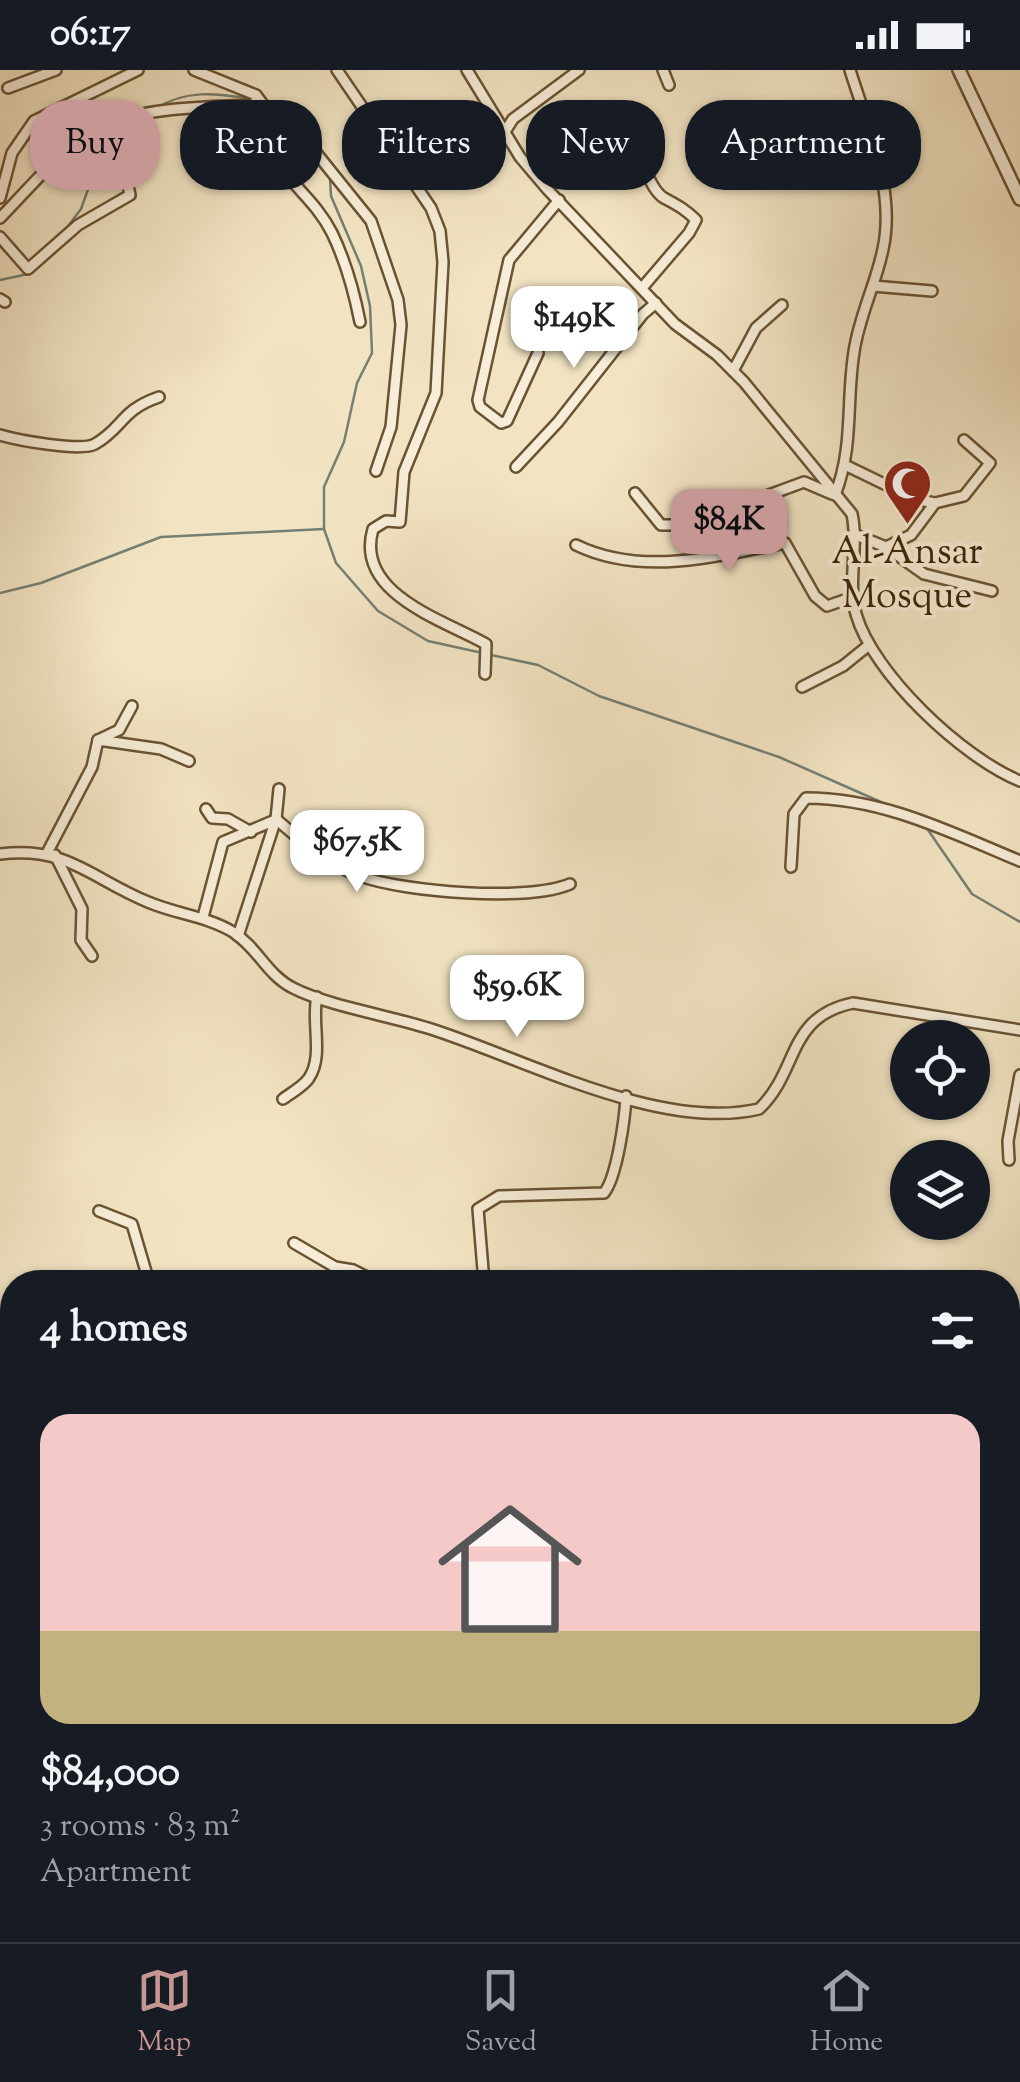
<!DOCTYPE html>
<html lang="en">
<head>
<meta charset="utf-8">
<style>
	:root { --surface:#171b24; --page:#242831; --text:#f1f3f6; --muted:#9ea1a6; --line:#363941; --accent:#c59692 }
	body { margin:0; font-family:"Sorts Mill Goudy",serif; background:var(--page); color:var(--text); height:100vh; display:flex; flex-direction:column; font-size:38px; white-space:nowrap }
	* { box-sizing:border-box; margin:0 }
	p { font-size:32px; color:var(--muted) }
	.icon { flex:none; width:55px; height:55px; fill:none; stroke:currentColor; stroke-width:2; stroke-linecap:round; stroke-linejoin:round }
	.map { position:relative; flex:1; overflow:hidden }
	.side { position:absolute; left:0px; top:1200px; width:1020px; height:672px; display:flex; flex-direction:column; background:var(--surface); border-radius:40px 40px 0 0; box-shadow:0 2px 8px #0004 }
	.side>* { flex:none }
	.banner { position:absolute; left:30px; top:30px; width:960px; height:90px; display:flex; gap:20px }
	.tools { position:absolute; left:890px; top:950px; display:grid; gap:20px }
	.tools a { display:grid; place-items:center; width:100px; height:100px; border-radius:50%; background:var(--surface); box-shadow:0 2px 8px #0004; font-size:50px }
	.price { position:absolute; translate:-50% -85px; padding:0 22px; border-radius:20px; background:#fff; color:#222; font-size:32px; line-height:65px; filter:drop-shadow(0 2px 5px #0008) }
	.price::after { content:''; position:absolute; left:50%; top:60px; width:30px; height:22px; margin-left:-15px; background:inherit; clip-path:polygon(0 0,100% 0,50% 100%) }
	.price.selected { background:var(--accent); color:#111 }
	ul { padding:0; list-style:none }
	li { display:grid; align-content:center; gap:20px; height:530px; padding:0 40px }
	li span { display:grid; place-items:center; height:310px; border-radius:30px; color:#555 }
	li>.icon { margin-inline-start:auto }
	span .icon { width:180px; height:180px; fill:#fffc; stroke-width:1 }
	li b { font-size:42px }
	h2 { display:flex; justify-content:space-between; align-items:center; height:120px; padding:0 40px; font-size:42px }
	.pill { padding:0 35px; border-radius:40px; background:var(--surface); box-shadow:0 2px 8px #0004; font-size:35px; line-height:90px }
	.pill.selected { background:var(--accent); color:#111 }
	.status { display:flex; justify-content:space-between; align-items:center; height:70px; padding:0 50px; background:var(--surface); direction:ltr }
	.status svg { height:28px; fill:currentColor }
	.menu { display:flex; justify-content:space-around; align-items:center; height:140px; border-top:2px solid var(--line); background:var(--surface); font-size:28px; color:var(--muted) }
	.menu a { display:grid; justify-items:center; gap:5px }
	.menu .selected { color:var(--accent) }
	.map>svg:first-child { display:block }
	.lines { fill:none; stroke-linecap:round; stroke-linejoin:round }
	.stream { stroke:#767f71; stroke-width:2.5 }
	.minor-casing { stroke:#6a5332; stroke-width:14 }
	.tertiary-casing { stroke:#6a5332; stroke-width:16 }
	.minor { stroke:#f7edd8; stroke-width:9 }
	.tertiary { stroke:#f7edd8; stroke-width:11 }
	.labels { text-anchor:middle; stroke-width:8; stroke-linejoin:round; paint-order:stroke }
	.poi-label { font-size:38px; fill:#3c2301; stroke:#f7edd8 }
</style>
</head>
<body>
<div class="status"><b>06:17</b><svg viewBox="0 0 49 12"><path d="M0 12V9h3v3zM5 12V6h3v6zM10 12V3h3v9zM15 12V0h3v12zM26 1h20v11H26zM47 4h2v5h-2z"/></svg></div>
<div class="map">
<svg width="1020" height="1872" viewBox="0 0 1020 1872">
	<rect width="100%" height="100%" fill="#f2e4c3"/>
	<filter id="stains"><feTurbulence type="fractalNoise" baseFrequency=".002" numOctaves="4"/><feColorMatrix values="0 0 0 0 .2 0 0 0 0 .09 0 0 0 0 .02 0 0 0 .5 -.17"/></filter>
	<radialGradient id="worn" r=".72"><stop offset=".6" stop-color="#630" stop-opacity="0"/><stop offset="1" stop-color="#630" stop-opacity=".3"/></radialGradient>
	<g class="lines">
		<!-- stream -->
		<g class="stream">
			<path d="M269,34L287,43L308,66"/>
			<path d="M157,38C185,20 215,23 246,28"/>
			<path d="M123,59L137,50"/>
			<path d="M330,108L331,126L361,196L370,236L372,283L357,313L344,372L324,417V459L336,493L378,541L428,571L478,582"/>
			<path d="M62,164L81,139L106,69L116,63"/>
			<path d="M0,210L28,204"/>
			<path d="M0,523L41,513L161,467L324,459"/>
			<path d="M491,585L538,595L599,626L779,687L890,736"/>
			<path d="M926,757L972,824L1020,852"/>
			<path d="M0,1778L12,1788"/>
			<path d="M427,1860L443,1872"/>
		</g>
		<defs>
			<g id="minor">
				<path d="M194,0L256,25L270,44C266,107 307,114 332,163C346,192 354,221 360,252"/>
				<path d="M337,0L431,138L440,161L443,192L436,323L404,402L400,452L386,451L373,459C354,524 444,550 486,574L485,604"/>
				<path d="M467,0L520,87L548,120L675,254L717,285L744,312L852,444C859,477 847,512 856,544C873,604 963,688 1020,711"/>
				<path d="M663,0L669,15"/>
				<path d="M8,18L56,0"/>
				<path d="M270,44L297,59L371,151L398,230L401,255L391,357L376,401"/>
				<path d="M631,49C636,69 646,117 664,128C677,135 685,139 696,150L689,163L642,218"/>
				<path d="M506,60L513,49L579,0"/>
				<path d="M0,128L12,83L34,51L138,0"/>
				<path d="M0,148C30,118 72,65 112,52C155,37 207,37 252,35L258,29"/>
				<path d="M0,167L28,199L78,155L130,125L125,102L135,92L112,52"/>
				<path d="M873,216L932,221"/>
				<path d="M0,229L5,232"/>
				<path d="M538,283L507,351L501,353L480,337L478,330L509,190L559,130"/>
				<path d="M733,301L756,258L782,235"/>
				<path d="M0,365C17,370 81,382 95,374C123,358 121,340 159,327"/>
				<path d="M847,396L915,429L935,433"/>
				<path d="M516,397L558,352L643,244L656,233"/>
				<path d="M635,423L661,455H687L804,412L832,424"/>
				<path d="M835,425C854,377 846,331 854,282C859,246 876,214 883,179C896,120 867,55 850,0"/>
				<path d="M856,465L886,477L924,504L992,521"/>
				<path d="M576,475C642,507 716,486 785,473L815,526L827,536L853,527"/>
				<path d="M886,477L911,465L935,433L964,426L990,393L964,370"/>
				<path d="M802,617L843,596L869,575"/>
				<path d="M98,670L119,660L132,636"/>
				<path d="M206,739L212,748L228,749L251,762"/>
				<path d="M276,749C300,770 329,795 360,806C404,822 527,832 570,814"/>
				<path d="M47,783L92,697L98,670L161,679L189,691"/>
				<path d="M0,784C68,776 90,808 148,832C176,844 206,846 233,862C258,878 267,905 293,918C328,936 391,946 431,959C525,989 660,1062 759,1039C800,1000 786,947 853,933L1020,960"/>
				<path d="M55,785L82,839L81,870L92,886"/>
				<path d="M791,797L794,744L806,728C883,728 950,762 1020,791"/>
				<path d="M203,847L223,772L273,751"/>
				<path d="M238,866L276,749L279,719"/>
				<path d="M283,1029C291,1023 304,1016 309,1008C324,986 311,951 317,927"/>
				<path d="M1009,1090L1008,1071L1020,1005"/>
				<path d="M99,1141L132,1154L149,1212"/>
				<path d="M294,1173L335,1197L353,1200L377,1212"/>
				<path d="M307,1211L308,1212"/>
				<path d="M484,1212L478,1139L499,1126L604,1123C617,1107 625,1048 626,1026"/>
				<path d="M1008,1638L1020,1647"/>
				<path d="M913,1872L918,1860"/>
			</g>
			<g id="tertiary">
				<path d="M959,0L1020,129"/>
				<path d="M1008,1306H1020"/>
				<path d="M0,1436L12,1430"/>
			</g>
		</defs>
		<!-- minor casing -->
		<use href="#minor" class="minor-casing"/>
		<!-- tertiary casing -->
		<use href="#tertiary" class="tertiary-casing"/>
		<!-- minor -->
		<use href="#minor" class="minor"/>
		<!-- tertiary -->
		<use href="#tertiary" class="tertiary"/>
	</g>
	<!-- icons -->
	<defs>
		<symbol id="mosque-pin" viewBox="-11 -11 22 30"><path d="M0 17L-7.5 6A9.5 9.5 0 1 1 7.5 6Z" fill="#8f2418" stroke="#f7edd8"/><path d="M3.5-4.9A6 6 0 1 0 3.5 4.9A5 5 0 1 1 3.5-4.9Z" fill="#fff"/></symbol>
	</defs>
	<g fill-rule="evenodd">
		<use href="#mosque-pin" x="880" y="386" width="55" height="75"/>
	</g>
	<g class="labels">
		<!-- poi labels -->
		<g class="poi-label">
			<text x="907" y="493">Al-Ansar<tspan x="907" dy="44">Mosque</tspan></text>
		</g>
	</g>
	<rect width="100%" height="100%" filter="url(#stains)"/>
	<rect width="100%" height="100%" fill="url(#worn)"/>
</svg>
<div class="tools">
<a><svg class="icon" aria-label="locate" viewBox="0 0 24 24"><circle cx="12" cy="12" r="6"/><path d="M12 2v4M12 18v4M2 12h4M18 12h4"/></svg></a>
<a><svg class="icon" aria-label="layers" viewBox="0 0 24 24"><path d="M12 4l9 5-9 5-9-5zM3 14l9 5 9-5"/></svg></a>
</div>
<b class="price" style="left:574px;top:301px">$149K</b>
<b class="price selected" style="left:729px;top:504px">$84K</b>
<b class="price" style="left:357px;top:825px">$67.5K</b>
<b class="price" style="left:517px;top:970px">$59.6K</b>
<div class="banner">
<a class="pill selected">Buy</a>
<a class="pill">Rent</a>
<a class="pill">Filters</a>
<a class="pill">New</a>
<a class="pill">Apartment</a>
</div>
<section class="side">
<h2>4 homes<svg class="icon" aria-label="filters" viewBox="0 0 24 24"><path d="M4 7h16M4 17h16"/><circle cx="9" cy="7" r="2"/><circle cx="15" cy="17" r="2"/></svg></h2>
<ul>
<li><span style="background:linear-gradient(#f6c9c9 70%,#c2b280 0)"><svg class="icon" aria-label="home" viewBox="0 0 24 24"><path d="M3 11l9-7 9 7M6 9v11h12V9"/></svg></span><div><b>$84,000</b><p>3 rooms · 83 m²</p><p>Apartment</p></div></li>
</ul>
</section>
</div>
<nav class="menu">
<a class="selected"><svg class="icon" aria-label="map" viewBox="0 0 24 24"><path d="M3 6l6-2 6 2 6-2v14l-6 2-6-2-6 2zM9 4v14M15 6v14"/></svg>Map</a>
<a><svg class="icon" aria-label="saved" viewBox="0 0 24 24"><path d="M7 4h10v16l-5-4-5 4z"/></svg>Saved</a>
<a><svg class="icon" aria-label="home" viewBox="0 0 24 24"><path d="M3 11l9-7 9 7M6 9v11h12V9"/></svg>Home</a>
</nav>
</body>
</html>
